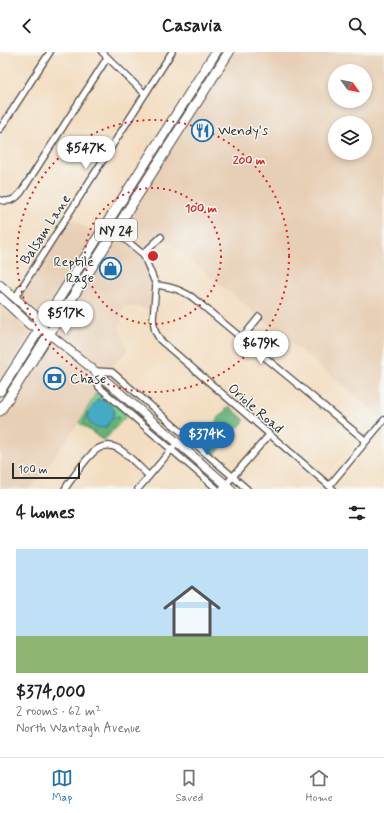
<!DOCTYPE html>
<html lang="en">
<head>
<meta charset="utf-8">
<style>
	:root { --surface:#fff; --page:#f2f2f2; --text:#202124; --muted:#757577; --line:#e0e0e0; --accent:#1f6fb2 }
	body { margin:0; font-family:Mynerve,sans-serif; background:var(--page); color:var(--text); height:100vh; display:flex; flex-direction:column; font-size:15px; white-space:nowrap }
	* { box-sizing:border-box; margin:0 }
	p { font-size:13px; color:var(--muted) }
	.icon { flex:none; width:22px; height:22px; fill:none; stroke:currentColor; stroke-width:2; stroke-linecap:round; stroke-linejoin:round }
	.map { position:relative; height:437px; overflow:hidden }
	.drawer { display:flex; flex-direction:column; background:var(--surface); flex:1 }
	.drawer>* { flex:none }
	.needle { width:26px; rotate:123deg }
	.tools { position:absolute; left:328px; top:12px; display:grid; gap:8px }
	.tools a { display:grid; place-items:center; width:44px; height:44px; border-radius:50%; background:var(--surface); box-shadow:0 2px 6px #0003; font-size:20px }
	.scale { position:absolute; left:12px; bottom:10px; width:68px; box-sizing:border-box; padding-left:4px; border:2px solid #2b2b2b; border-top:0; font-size:11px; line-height:14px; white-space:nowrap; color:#2b2b2b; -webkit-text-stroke:3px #f6f6f2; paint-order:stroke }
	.price { position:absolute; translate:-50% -34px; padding:0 9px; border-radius:14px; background:#fff; color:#222; font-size:13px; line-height:26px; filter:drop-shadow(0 1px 2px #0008) }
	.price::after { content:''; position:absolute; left:50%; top:24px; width:12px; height:9px; margin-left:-6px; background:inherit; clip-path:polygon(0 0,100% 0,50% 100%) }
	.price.current { background:var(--accent); color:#fff }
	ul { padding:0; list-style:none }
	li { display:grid; align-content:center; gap:8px; height:212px; padding:0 16px }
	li+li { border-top:1px solid var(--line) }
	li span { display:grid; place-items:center; height:124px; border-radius:0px; color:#555 }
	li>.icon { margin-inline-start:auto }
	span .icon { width:72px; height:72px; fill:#fffc; stroke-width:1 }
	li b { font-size:17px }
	h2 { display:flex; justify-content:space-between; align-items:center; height:48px; padding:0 16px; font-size:17px }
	header { display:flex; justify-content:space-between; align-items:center; height:52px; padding:0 16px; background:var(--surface); font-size:18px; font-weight:800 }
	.tab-bar { display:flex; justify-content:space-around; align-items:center; height:56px; border-top:1px solid var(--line); background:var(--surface); font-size:11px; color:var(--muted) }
	.tab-bar a { display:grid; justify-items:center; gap:2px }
	.tab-bar .current { color:var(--accent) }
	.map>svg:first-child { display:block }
	.built { fill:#e7cfb5; fill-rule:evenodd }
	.green { fill:#7dcf90; stroke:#547d5e }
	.forest { fill:#66b27a; stroke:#486e52 }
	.water { fill:#44abc4; stroke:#386b78 }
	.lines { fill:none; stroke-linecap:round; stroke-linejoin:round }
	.minor-casing { stroke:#494641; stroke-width:8 }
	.secondary-casing { stroke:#494641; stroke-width:10 }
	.primary-casing { stroke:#494641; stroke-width:11 }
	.minor { stroke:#fff; stroke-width:5.5 }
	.secondary { stroke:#fff; stroke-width:8 }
	.primary { stroke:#fff; stroke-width:9 }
	.ring { fill:none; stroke:#d62828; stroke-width:2; stroke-dasharray:2 4 }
	.labels { text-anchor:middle; stroke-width:3; stroke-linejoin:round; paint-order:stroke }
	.shield { fill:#f6f6f2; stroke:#686867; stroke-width:1 }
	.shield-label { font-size:13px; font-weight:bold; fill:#2b2b2b }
	.poi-label { font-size:14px; fill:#2b2b2b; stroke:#f6f6f2; text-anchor:start }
	.street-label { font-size:14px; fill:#2b2b2b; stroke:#f6f6f2 }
	.centre { fill:#d62828; stroke:#f6f6f2; stroke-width:2 }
	.ring-label { font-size:12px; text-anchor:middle; font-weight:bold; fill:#d62828; stroke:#f6f6f2; stroke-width:3; stroke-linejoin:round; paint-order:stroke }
</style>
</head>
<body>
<header><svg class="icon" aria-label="back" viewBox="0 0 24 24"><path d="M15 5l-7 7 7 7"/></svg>Casavia<svg class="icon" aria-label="search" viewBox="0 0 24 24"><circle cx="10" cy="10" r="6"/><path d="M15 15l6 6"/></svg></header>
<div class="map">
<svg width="384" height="437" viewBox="0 0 384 437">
	<rect width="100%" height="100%" fill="#f6f6f2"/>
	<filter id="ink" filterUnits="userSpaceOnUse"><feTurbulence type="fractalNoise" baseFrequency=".025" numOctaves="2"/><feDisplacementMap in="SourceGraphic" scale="8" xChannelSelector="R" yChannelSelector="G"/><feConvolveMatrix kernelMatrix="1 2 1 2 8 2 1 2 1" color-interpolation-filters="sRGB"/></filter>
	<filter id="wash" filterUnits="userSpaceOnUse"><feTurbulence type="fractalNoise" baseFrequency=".012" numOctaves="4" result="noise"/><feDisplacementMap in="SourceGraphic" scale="16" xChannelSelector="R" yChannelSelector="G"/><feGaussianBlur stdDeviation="0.9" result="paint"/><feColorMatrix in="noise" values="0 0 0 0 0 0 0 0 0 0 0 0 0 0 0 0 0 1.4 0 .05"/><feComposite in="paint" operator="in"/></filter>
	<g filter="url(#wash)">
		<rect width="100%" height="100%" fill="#f3ddc0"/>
		<!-- built -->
		<g class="built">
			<path d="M230,0H384V367L161,184L143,201L154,231L152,259L124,253L119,277L128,298L112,315H98L54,277ZM335,19H365V49H335ZM335,71H365V101H335Z"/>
			<path d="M69,165L95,181L43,263L18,244Z"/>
			<path d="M0,252L31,282L0,329Z"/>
			<path d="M50,285L95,326L98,338L79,371L30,437H0V362Z"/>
		</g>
		<!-- green -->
		<path class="green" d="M98,338L127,363L104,389L79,371Z"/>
		<!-- forest -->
		<g class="forest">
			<path d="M229,354L245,368L214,404L198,390Z"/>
			<path d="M87,360V364L106,376L113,365H118L119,367C114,373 109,383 102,387L83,372Z"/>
		</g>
		<!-- water -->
		<path class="water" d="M98,346L107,350L115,358L113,365L106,375C94,377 91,376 87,364Z"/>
	</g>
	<g filter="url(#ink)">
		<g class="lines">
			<defs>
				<g id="minor">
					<path d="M102,0L145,42"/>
					<path d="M0,77L50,0"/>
					<path d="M0,148C10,151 16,147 22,139L107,6"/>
					<path d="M106,172L115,179L143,202L156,233L153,267L155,279L160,288L333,437"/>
					<path d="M143,202L161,185"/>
					<path d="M156,233C171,235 179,237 192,245L366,389"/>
					<path d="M15,246L172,0"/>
					<path d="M242,286L259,265"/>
					<path d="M329,434L384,368"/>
					<path d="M65,437C69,430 74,424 79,417C89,405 100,386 119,397C129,403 140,416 149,424"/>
					<path d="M138,437L177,391"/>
					<path d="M217,437L99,335L95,319L112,320L247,437"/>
					<path d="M222,437L269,383"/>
				</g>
				<g id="secondary">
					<path d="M0,233L37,265L41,275L90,315L231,437"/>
					<path d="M0,245L30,273L41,275"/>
				</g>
				<g id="primary">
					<path d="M0,339L216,0"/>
					<path d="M0,359L229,0"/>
				</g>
			</defs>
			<!-- minor casing -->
			<use href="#minor" class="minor-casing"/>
			<!-- secondary casing -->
			<use href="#secondary" class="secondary-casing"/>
			<!-- primary casing -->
			<use href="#primary" class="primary-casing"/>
			<!-- minor -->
			<use href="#minor" class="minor"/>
			<!-- secondary -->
			<use href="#secondary" class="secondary"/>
			<!-- primary -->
			<use href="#primary" class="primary"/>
		</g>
	</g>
	<!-- distance rings -->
	<g class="ring">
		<circle cx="153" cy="204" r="68"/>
		<circle cx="153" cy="204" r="136"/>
	</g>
	<!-- icons -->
	<defs>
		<symbol id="restaurant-ring" viewBox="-11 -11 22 22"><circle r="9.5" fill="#f6f6f2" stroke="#1f6fb2" stroke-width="1.5"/><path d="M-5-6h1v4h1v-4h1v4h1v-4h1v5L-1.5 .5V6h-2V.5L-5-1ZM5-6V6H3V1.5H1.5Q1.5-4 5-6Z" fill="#1f6fb2"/></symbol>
		<symbol id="shop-ring" viewBox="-11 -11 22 22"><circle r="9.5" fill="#f6f6f2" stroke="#1f6fb2" stroke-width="1.5"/><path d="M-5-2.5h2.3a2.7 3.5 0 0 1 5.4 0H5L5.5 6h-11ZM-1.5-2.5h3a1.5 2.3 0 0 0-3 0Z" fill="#1f6fb2"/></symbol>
		<symbol id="bank-ring" viewBox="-11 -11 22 22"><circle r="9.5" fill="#f6f6f2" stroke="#1f6fb2" stroke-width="1.5"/><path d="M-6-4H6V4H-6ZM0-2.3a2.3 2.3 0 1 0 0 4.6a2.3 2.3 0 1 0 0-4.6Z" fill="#1f6fb2"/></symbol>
	</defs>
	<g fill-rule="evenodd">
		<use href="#restaurant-ring" x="190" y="66" width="25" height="25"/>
		<use href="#shop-ring" x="98" y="204" width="25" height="25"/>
		<use href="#bank-ring" x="42" y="314" width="25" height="25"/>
	</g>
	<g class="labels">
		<!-- shield labels -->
		<rect class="shield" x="95" y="167" width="42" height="22" rx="3"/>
		<g class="shield-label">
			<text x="116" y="183">NY 24</text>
		</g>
		<!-- poi labels -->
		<g class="poi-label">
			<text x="218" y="83">Wendy's</text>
			<text x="94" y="214" text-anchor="end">Reptile<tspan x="94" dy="16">Rage</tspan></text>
			<text x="70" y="331">Chase</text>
		</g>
		<!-- street labels -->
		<g class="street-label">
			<text transform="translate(45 177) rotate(-57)" y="5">Balsam Lane</text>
			<text transform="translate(256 356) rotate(41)" y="5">Oriole Road</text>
		</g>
	</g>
	<circle cx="153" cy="204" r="6" class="centre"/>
	<g class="ring-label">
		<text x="249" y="112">200 m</text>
		<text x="201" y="160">100 m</text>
	</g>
</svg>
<div class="tools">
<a><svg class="needle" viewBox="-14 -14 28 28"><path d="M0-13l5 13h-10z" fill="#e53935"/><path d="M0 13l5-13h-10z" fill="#757577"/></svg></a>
<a><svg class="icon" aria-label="layers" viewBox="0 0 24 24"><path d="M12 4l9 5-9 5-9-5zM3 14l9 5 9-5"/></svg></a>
</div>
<div class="scale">100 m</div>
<b class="price" style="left:86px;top:118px">$547K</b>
<b class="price" style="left:66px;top:283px">$517K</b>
<b class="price" style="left:261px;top:313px">$679K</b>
<b class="price current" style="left:207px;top:404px">$374K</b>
</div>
<section class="drawer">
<h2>4 homes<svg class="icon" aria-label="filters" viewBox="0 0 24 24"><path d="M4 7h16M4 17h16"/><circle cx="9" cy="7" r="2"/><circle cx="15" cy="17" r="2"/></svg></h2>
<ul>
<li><span style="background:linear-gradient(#bfe0f5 70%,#8fb573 0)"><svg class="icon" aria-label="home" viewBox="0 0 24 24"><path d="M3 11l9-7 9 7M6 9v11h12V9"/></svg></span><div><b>$374,000</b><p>2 rooms · 62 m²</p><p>North Wantagh Avenue</p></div></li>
</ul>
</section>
<nav class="tab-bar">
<a class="current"><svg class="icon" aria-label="map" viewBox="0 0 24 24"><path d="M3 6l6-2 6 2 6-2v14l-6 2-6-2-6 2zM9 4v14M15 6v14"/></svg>Map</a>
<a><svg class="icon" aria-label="saved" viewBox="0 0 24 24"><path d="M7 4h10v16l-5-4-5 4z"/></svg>Saved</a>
<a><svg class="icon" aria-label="home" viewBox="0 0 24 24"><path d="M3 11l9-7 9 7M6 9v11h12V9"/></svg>Home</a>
</nav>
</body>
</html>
